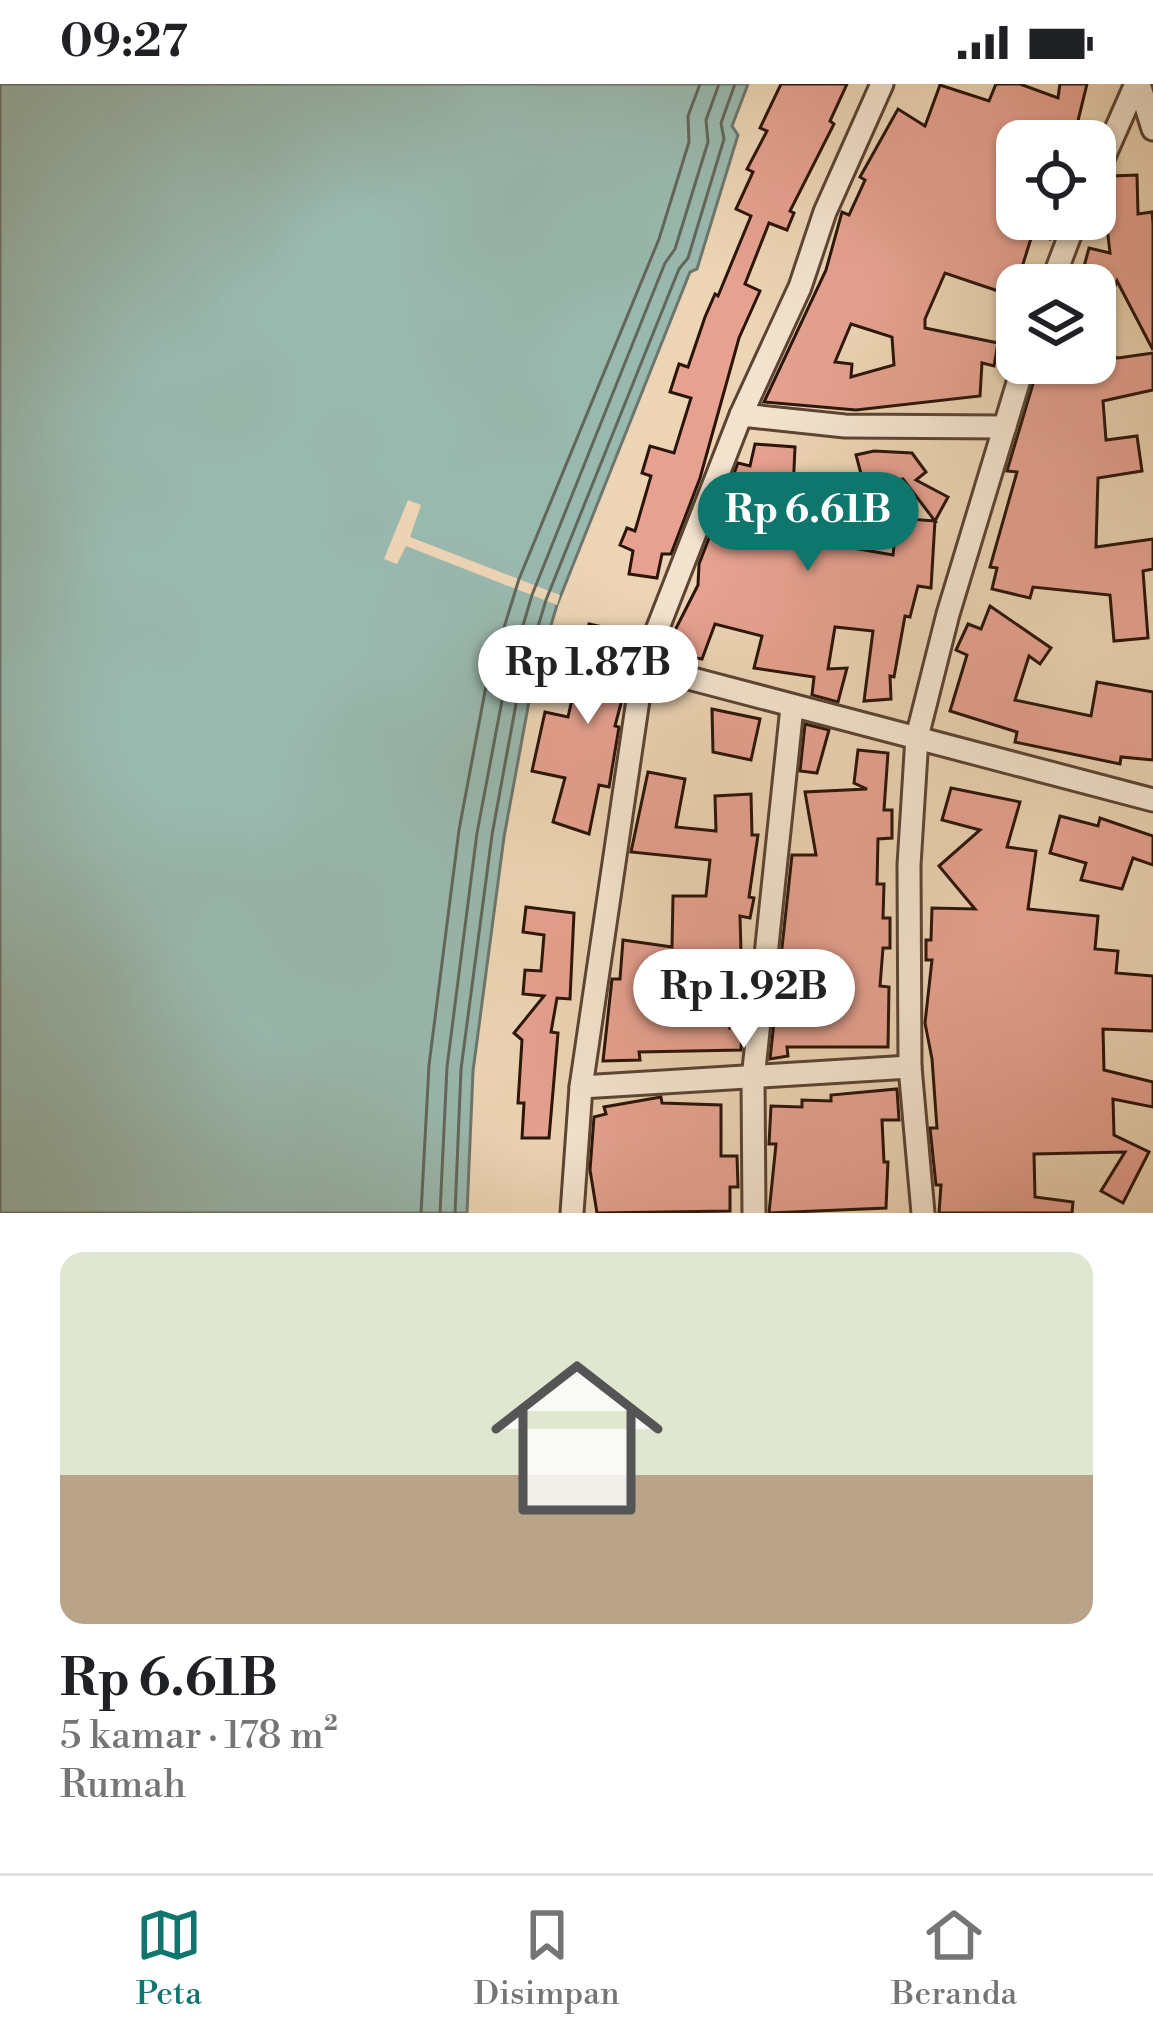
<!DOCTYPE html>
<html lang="id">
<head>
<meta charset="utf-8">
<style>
	:root { --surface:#fff; --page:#f2f2f2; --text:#202124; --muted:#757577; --line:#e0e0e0; --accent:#0f766e }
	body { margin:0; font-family:"Libre Bodoni",serif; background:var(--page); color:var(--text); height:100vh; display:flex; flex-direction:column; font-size:45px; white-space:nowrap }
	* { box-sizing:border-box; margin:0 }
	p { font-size:39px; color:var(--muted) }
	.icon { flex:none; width:66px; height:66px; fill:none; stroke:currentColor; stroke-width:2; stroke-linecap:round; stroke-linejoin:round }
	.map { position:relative; height:1129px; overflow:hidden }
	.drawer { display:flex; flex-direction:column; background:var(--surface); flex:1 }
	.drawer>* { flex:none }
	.controls { position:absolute; left:996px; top:36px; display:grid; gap:24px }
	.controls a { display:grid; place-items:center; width:120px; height:120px; border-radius:24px; background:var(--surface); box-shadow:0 3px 9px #0004; font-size:60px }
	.price { position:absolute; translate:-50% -102px; padding:0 27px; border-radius:42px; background:#fff; color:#222; font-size:39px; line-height:78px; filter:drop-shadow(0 3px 6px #0008) }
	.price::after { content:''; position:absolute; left:50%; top:72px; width:36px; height:27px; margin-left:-18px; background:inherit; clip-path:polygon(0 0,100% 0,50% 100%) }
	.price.active { background:var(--accent); color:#fff }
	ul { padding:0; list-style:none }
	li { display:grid; align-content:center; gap:24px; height:636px; padding:0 60px }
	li+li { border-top:3px solid var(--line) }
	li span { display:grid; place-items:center; height:372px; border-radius:24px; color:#555 }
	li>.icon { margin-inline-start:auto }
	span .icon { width:216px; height:216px; fill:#fffc; stroke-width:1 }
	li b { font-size:51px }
	.status { display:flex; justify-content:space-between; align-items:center; height:84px; padding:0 60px; background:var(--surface); direction:ltr }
	.status svg { height:33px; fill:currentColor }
	.dock { display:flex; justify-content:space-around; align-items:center; height:168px; border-top:3px solid var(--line); background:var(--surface); font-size:33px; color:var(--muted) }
	.dock a { display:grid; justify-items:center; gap:6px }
	.dock .active { color:var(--accent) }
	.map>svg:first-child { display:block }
	.water { fill:#99b8ae; stroke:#6d766c; stroke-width:3 }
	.pier { fill:#ecd4b4 }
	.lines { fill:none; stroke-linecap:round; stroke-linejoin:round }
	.shore { stroke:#62665b; stroke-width:3 }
	.building { fill:#e6a190; stroke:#2b1408; stroke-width:3; fill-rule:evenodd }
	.minor-casing { stroke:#5b4433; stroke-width:27 }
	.minor { stroke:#f3e3ce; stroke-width:21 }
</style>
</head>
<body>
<div class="status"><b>09:27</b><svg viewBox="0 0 49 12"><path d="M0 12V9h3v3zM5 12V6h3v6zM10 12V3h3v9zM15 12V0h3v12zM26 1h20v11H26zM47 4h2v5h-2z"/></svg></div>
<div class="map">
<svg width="1153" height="1129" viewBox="0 0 1153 1129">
	<rect width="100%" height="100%" fill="#ecd4b4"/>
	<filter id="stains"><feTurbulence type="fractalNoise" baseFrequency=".00167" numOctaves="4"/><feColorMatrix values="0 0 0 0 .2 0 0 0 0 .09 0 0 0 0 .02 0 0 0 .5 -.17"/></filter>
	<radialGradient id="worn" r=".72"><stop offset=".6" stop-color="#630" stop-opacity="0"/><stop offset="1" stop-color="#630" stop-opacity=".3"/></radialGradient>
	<!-- water -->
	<path class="water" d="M0,0H748L732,42L738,51L697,185L690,188L557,521L530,612L504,753L473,987L467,1129H0Z"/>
	<!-- pier -->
	<path class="pier" d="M408,416L421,421L410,453L560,511L557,521L406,462L397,480L384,475Z"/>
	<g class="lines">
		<!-- shore -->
		<g class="shore">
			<path d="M421,1129L429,981L459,746L486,602L519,495L659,155L689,58L688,32L700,0"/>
			<path d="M440,1129L447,983L477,749L504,606L532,511L665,179L675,165L708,58L706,36L719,0"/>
			<path d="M455,1129L461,985L492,751L518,609L546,516L679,185L688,174L724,55L721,39L735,0"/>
		</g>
	</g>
	<!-- building -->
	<g class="building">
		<path d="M781,0H847L830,37L834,40L790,127L794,129L787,146L769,139L745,200L760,207L739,254L700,394L671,470H662L657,494L629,490L633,467L620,461L627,444L635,447L651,392L642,389L650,362L674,369L691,314L670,308L679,280L688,283L705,233L715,210L718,212L751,132L736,125L753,88L747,85L767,47L760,44Z"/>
		<path d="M996,0H1020L1058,14L1060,0H1087L1073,57H1017V135H1058L1050,155L1033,148L1013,212L945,189L925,235V244L998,259L994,282L982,279L980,312L856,326L764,318L826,186L842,128L849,131L865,96L860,93L898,25L925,42L940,1L989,17ZM851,240L892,253L894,281L851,293L852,280L835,278Z"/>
		<path d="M1137,91L1138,130L1152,128L1153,140V266L1117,197L1096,251L1095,201H1079L1089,164L1110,169L1106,134L1111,133L1112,92Z"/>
		<path d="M1095,268L1118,274L1153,269V306L1103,317L1106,356L1137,352L1142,387L1098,394L1096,463L1153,455V485L1143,487L1148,554L1114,557L1110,511L1033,503L1030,514L992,505L997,484L990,483L1017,388L1007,387L1038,283L1060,290L1063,279H1095Z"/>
		<path d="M755,360L795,363L792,429L833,434L830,460L893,471L897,434L935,437L903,395L865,405L856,371L874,367L912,369L926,388L916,396L948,413L935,437L931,504L918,502L910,533L905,532L894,593L890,592L891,615L864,617L873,547L835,543L828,585L847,584L838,618L812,611L814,593L754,584L762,552L715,540L702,575L664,568L698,501L699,480L738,379L750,382Z"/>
		<path d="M990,522L1051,564L1040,580L1029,572L1015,616L1091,632L1097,598L1153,608V676L1121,673L1120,680L1015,658L1017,648L950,627L967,571L956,566L968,540L981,545Z"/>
		<path d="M589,540L639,551L615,642L619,643L609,703L599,701L589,750L553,738L565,694L532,687L545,628L568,633Z"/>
		<path d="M712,625L760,635L751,676L713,668Z"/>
		<path d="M805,640L829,646L817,689L800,687Z"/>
		<path d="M858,666L888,669L884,726H892V754L878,755L877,800H884L883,834H890V864H883L880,902L889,903L888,963H787L788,972L770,975L792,771H816L805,708L867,705L854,699Z"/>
		<path d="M648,688L685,695L676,743L716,747L715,712L751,710L752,751H758L749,813L754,814L750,834L740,832L741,867L729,868L724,916H731L730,944L742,942L741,966L639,968L640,976L603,977L612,895H620L623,856L672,863L673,812H706L710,776L631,768Z"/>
		<path d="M951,704L1020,718L1007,763L1036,767L1028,825L1098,832L1095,865L1118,867L1116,889L1153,892V947L1103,945L1104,986L1153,998V1023L1113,1015L1114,1051L1149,1068L1123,1119L1101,1107L1125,1068L1034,1070L1035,1113L1073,1118L1072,1129H939L941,1101H936L930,1044H937L932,975L925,939L932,876H926V856H931L932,824L975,825L939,782L980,746L942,736Z"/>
		<path d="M1060,732L1098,742L1100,734L1153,752V781L1133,774L1122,805L1081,796L1086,779L1050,769Z"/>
		<path d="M526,823L574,829L570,915L557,914L551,948L558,949L549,1054H522L524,1019H518L522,956L514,949L544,912L523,910L525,886L541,887L544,851L523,848Z"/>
		<path d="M897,1005L899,1036H882L884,1078H888L886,1124L769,1129L776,1060H769L771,1022L802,1023V1016L831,1017V1011Z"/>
		<path d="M661,1013L662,1019L721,1021V1072H737L738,1103H730V1127L597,1129L590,1086L594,1033L606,1030L604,1023Z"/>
	</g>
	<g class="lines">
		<defs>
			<g id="minor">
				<path d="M1139,0L1153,45"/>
				<path d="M1095,93L1136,0"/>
				<path d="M1051,201L1076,135"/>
				<path d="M741,331L845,342L1005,343"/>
				<path d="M643,582L1153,716"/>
				<path d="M581,1003L910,983"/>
				<path d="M572,1129L581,1003L643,582L741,331L800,203L825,128L882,0"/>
				<path d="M754,1129L753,995L792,623"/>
				<path d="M923,1129L910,983L909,781L917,653L948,530L1024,279"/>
			</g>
		</defs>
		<!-- minor casing -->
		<use href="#minor" class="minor-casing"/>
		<!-- minor -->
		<use href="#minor" class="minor"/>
	</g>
	<rect width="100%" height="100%" filter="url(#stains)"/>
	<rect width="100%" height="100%" fill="url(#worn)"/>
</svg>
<div class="controls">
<a><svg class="icon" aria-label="locate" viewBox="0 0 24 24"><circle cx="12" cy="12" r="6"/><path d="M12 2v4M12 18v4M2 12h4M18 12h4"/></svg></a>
<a><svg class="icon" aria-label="layers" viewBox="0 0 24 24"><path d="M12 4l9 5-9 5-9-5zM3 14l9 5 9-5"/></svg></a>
</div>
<b class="price active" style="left:808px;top:490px">Rp 6.61B</b>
<b class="price" style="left:588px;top:643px">Rp 1.87B</b>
<b class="price" style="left:744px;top:967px">Rp 1.92B</b>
</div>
<section class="drawer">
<ul>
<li><span style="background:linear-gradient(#dfe7d0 60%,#b9a48a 0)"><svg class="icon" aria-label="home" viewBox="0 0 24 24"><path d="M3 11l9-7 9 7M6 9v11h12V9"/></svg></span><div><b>Rp 6.61B</b><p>5 kamar · 178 m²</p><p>Rumah</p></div></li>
</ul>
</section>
<nav class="dock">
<a class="active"><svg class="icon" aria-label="map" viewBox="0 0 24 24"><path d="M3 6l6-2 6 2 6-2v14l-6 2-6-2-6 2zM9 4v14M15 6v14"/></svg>Peta</a>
<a><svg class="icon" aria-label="saved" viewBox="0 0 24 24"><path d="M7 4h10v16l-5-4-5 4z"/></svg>Disimpan</a>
<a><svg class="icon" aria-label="home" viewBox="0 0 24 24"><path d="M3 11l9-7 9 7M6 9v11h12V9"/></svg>Beranda</a>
</nav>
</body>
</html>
